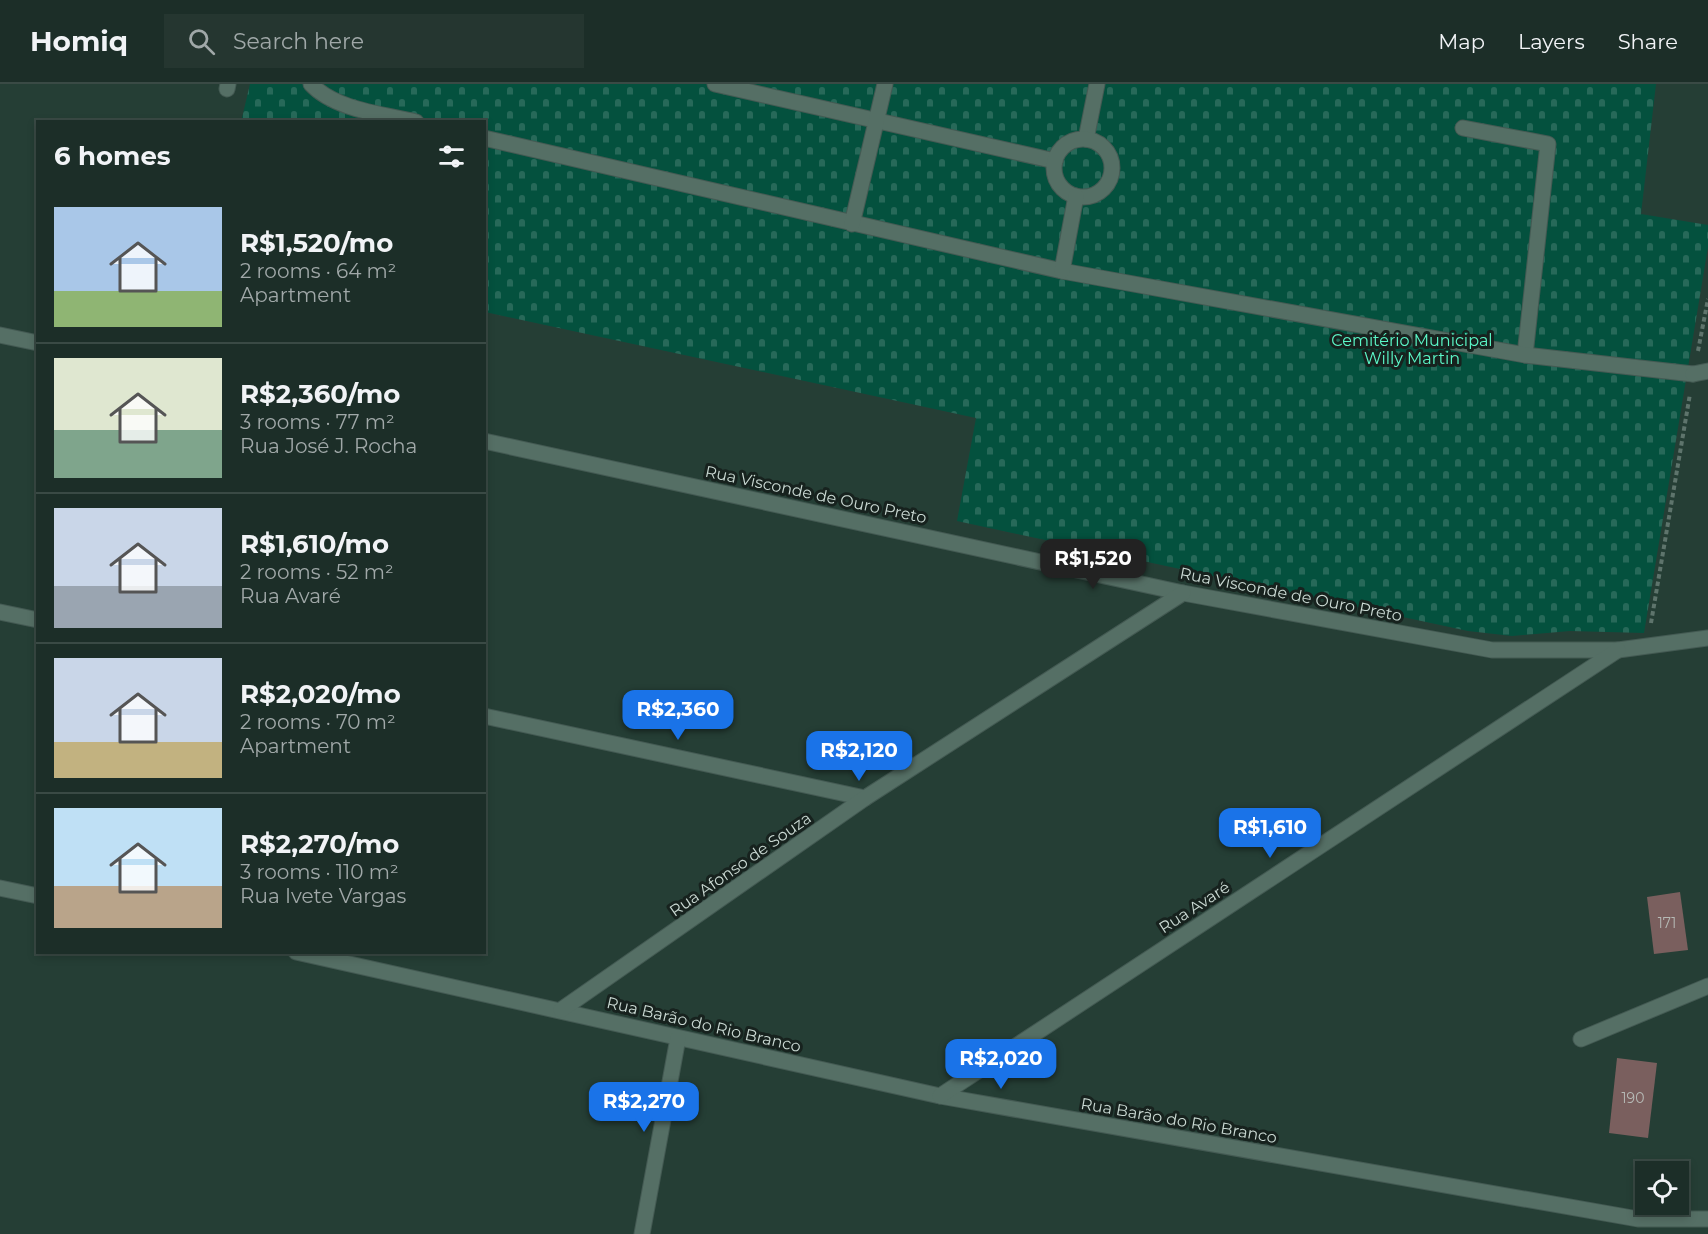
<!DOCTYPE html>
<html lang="en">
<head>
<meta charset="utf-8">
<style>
	:root { --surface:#1c2e28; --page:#253630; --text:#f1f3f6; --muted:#a0a8a8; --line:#3a4a45; --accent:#1a73e8 }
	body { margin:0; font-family:Montserrat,sans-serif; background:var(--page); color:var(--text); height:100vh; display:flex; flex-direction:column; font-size:22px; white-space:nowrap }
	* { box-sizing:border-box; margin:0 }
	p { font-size:20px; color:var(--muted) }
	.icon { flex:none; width:33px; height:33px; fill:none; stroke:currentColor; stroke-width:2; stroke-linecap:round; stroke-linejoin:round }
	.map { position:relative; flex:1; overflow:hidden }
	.drawer { position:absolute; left:36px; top:36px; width:450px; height:834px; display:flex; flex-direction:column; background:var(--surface); border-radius:0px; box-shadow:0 3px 9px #0003,0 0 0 2px var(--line) }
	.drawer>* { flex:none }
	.controls { position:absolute; left:1635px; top:1077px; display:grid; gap:12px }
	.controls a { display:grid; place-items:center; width:54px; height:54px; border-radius:0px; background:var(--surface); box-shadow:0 3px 9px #0003,0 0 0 2px var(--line); font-size:30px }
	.price { position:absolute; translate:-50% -51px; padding:0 14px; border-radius:12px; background:var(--accent); color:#fff; font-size:20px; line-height:39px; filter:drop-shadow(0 2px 3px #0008) }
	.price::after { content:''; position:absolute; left:50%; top:36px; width:18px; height:14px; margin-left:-9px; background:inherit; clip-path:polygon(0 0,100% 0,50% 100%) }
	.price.current { background:#222; color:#fff }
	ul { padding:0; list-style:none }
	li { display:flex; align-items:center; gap:18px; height:150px; padding:0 18px }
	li+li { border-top:2px solid var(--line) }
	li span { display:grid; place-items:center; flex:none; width:168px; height:120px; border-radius:0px; color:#555 }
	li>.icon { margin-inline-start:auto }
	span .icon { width:72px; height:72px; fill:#fffc; stroke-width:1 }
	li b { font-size:26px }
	h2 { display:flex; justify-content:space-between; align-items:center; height:72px; padding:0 18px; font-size:26px }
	header { display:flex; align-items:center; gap:36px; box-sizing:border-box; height:84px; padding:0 30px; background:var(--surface); border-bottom:2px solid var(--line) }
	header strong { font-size:28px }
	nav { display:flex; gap:33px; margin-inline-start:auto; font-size:21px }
	.search { width:420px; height:54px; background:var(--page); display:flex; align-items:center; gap:15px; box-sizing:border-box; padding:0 21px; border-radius:0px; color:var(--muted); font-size:22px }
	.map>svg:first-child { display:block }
	.cemetery { fill:url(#cemetery-stones) }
	.building { fill:#7a5f5e }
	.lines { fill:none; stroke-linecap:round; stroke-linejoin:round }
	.lane-casing { stroke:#445a53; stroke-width:17 }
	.street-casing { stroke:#445a53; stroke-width:17 }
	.path { stroke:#5e746c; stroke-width:4; stroke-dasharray:4.5 3; stroke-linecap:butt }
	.lane { stroke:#556f65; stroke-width:15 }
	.street { stroke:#556f65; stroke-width:15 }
	.labels { text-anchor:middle; stroke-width:6; stroke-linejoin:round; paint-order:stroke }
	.number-label { font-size:14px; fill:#b6bab6 }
	.park-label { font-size:16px; fill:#5bf8c8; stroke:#17221e }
	.street-label { font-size:16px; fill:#cad9d3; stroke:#17221e }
</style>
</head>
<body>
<header>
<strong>Homiq</strong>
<div class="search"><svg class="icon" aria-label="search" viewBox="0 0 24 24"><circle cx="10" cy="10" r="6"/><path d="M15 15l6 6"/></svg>Search here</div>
<nav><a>Map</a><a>Layers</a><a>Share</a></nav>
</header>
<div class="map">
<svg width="1708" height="1150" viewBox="0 0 1708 1150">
	<defs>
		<pattern id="cemetery-stones" width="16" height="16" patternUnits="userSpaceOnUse" patternTransform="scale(1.5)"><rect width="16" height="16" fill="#04513e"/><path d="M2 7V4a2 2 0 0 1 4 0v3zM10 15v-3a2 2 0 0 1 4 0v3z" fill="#276959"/></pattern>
	</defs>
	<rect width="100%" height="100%" fill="#253e35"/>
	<!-- cemetery -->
	<path class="cemetery" d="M250,0H1656L1641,130L1708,141V163L1644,549L1570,547L1512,552L1468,547L957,437L976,334L485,228L484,38H241Z"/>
	<!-- building -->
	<g class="building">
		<path d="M1680,808L1688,866L1654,870L1647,813Z"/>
		<path d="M1617,974L1657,979L1648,1054L1609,1049Z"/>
	</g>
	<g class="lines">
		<defs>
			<g id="lane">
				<path d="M311,0C335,26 383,30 416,38"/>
				<path d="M715,0L1055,77"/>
				<path d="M1463,44L1548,60L1525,271"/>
				<path d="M484,54L1062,187L1525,271L1693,290"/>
				<path d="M1086,55L1097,0"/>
				<circle cx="1083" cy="84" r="29"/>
				<path d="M852,140L885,0"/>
				<path d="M1062,187L1076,112"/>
			</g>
			<g id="street">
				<path d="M227,5L228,0"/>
				<path d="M0,251L38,259"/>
				<path d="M1693,290L1708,287"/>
				<path d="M484,357L1183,509L1492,566H1618L1708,554"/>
				<path d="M0,528L38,536"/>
				<path d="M484,632L865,714"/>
				<path d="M0,804L38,812"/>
				<path d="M296,868L940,1012L1638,1135H1708"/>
				<path d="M561,926L865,714L1183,509"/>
				<path d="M1581,955L1708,902"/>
				<path d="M940,1012L1618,566"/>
				<path d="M642,1150L678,954"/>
			</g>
		</defs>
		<!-- lane casing -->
		<use href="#lane" class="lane-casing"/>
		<!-- street casing -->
		<use href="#street" class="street-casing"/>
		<!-- path -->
		<g class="path">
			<path d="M1698,267L1708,215"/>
			<path d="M1651,539L1690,310"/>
		</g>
		<!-- lane -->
		<use href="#lane" class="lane"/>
		<!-- street -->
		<use href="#street" class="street"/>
	</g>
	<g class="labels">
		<!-- number labels -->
		<g class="number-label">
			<text x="1667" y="844">171</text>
			<text x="1633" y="1019">190</text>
		</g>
		<!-- park labels -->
		<g class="park-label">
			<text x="1412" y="262">Cemitério Municipal<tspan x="1412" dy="18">Willy Martin</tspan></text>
		</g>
		<!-- street labels -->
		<g class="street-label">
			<text transform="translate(816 410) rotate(12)" y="6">Rua Visconde de Ouro Preto</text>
			<text transform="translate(1291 510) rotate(11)" y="6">Rua Visconde de Ouro Preto</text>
			<text transform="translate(740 780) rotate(-35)" y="6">Rua Afonso de Souza</text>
			<text transform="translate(1194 823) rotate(-33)" y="6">Rua Avaré</text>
			<text transform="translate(704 940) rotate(13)" y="6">Rua Barão do Rio Branco</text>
			<text transform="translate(1179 1036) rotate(10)" y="6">Rua Barão do Rio Branco</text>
		</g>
	</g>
</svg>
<div class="controls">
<a><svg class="icon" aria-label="locate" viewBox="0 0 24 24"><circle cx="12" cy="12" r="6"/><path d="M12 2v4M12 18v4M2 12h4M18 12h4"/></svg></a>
</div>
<b class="price current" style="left:1093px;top:506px">R$1,520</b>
<b class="price" style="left:678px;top:657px">R$2,360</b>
<b class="price" style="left:859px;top:698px">R$2,120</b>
<b class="price" style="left:1270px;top:775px">R$1,610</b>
<b class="price" style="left:1001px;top:1006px">R$2,020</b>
<b class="price" style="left:644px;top:1049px">R$2,270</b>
<section class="drawer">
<h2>6 homes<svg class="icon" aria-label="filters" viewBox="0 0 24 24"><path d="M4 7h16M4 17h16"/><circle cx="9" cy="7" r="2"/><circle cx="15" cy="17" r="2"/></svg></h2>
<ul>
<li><span style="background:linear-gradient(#a9c7e8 70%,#8fb573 0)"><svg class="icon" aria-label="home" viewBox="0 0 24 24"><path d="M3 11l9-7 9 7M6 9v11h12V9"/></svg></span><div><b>R$1,520/mo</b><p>2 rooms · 64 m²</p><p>Apartment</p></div></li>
<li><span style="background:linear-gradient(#dfe7d0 60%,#7fa58c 0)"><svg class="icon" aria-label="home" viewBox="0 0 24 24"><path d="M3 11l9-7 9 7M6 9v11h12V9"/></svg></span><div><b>R$2,360/mo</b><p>3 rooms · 77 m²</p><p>Rua José J. Rocha</p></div></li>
<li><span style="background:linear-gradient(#c9d6e8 65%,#9aa5b1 0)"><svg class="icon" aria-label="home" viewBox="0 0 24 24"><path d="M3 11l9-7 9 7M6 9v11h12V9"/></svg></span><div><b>R$1,610/mo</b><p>2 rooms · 52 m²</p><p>Rua Avaré</p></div></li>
<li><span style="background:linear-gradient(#c9d6e8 70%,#c2b280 0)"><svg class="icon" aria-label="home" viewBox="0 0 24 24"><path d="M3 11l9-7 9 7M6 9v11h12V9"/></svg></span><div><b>R$2,020/mo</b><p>2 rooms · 70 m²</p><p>Apartment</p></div></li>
<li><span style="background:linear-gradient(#bfe0f5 65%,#b9a48a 0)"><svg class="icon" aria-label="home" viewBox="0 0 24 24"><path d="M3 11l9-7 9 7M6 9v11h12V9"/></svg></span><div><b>R$2,270/mo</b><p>3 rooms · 110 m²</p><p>Rua Ivete Vargas</p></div></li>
</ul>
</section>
</div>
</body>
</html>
